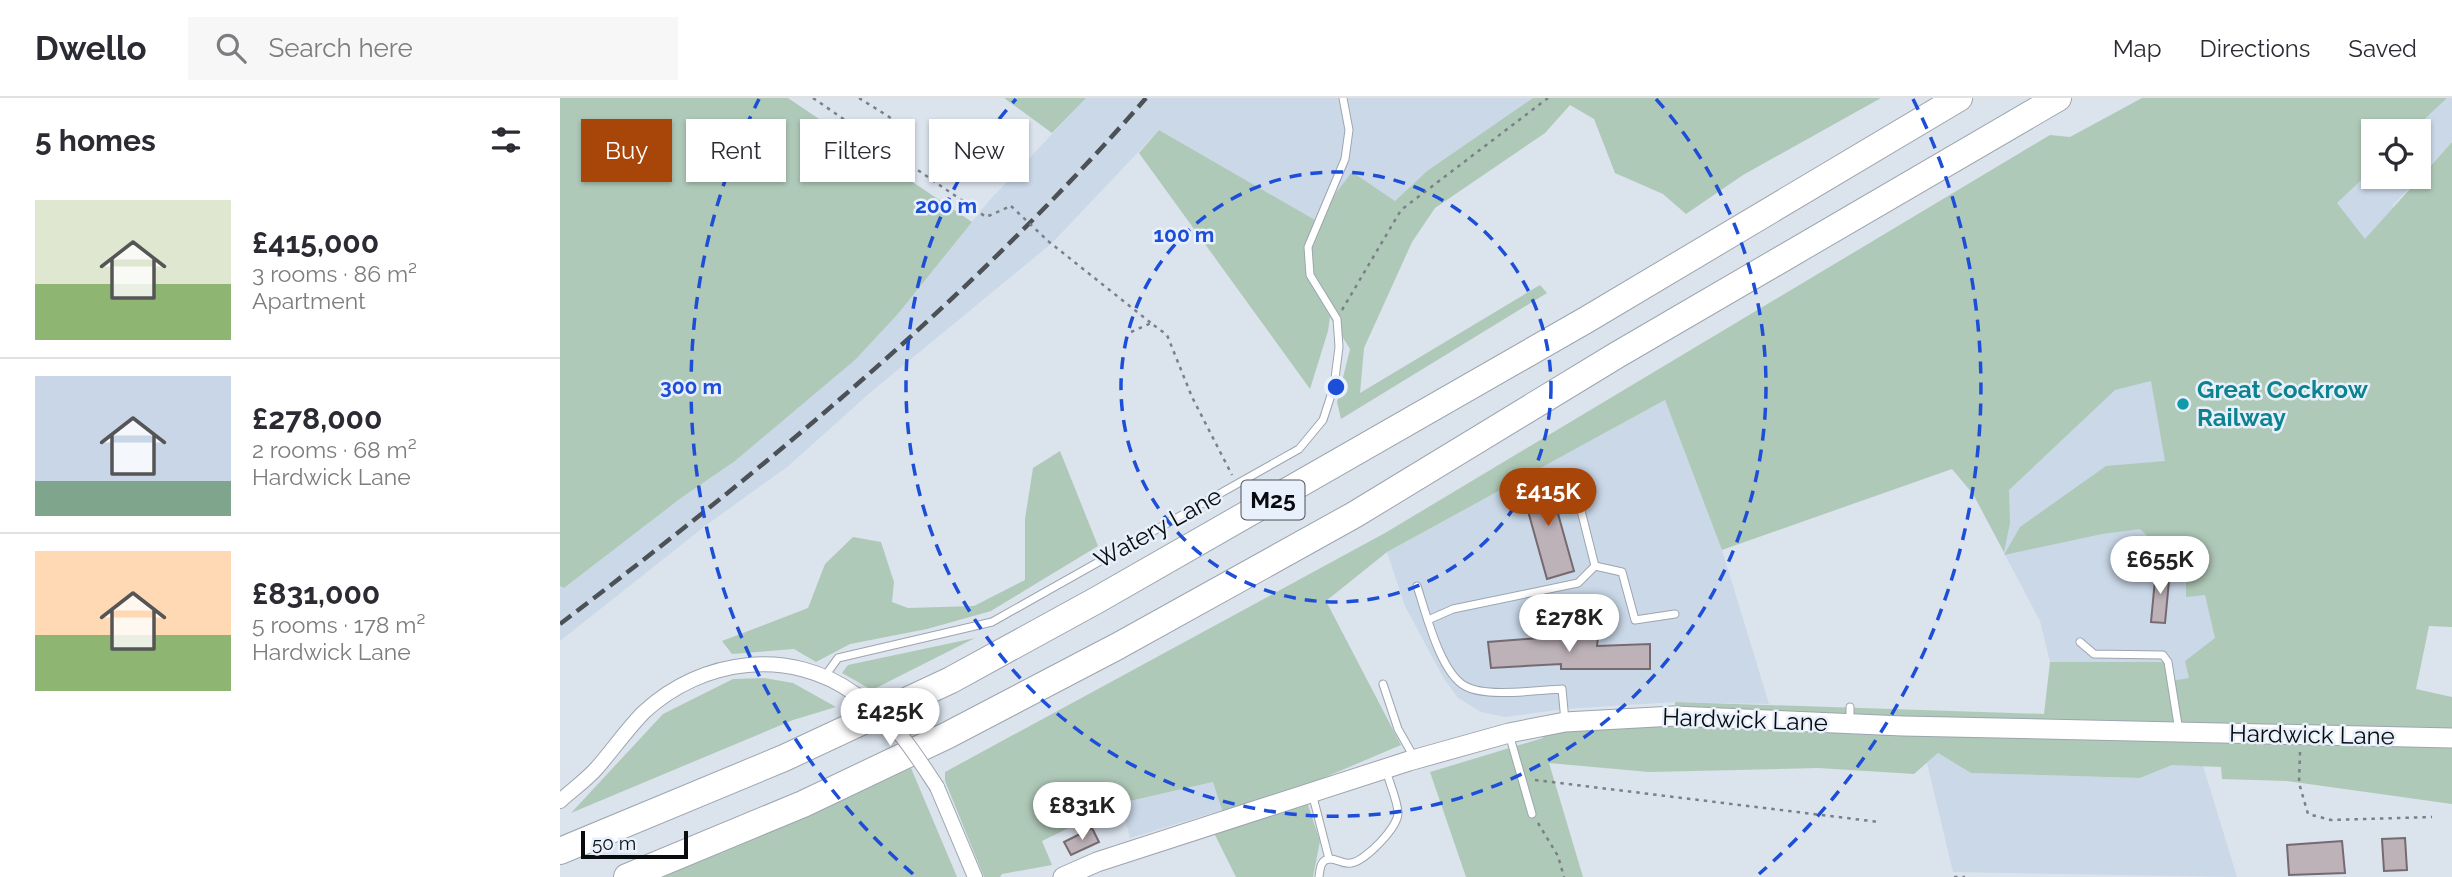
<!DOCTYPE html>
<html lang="en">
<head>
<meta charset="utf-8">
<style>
	:root { --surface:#fff; --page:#f7f7f7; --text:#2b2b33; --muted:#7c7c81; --line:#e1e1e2; --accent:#a84509 }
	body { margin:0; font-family:Raleway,sans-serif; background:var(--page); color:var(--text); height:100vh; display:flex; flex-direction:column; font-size:26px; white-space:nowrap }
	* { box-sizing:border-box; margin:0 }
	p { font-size:23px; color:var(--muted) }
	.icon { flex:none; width:38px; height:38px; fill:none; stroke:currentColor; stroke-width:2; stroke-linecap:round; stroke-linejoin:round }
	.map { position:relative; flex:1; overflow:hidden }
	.sheet { display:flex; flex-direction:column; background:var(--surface); width:560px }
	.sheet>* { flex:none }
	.guide { position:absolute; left:21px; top:21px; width:665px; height:63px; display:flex; gap:14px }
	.tools { position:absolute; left:1801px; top:21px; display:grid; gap:14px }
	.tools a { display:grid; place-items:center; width:70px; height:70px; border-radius:0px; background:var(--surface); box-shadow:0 2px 5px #0004; font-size:35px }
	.scale { position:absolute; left:21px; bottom:18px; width:107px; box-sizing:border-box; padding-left:7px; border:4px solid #090c0f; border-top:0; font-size:19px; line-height:24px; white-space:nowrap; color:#090c0f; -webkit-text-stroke:5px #e8f0fb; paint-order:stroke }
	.price { position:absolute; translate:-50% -60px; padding:0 16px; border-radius:24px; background:#fff; color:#222; font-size:23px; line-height:46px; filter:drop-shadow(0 2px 4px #0008) }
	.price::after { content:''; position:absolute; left:50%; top:42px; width:21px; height:16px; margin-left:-10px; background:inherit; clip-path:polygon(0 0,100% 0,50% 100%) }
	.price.active { background:var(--accent); color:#fff }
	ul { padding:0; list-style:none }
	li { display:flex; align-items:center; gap:21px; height:175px; padding:0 35px }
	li+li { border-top:2px solid var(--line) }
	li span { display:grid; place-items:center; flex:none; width:196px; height:140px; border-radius:0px; color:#555 }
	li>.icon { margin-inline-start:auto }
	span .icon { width:84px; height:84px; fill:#fffc; stroke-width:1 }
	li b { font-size:30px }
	h2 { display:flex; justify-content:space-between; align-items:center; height:84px; padding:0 35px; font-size:30px }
	.chip { padding:0 24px; border-radius:0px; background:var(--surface); box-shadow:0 2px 5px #0004; font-size:24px; line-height:63px }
	.chip.active { background:var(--accent); color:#fff }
	header { display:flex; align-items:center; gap:42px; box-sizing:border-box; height:98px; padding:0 35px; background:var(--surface); border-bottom:2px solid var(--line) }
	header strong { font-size:33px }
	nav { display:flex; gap:38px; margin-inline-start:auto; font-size:24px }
	.search { width:490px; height:63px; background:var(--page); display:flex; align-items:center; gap:18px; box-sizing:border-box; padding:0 24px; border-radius:0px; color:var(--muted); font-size:26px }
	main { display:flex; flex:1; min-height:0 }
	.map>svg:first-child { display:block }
	.built { fill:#cad8e8 }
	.green { fill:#afc9b8 }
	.building { fill:#beb2b9; stroke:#756a70; stroke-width:2 }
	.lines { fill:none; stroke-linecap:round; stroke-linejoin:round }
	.lane-casing { stroke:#9da5af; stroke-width:9 }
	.street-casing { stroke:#9da5af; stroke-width:16 }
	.secondary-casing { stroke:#9da5af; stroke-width:21 }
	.highway-casing { stroke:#9da5af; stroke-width:28 }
	.path { stroke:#7a8086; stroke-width:2.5; stroke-dasharray:3.5 5; stroke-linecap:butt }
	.lane { stroke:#fff; stroke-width:7 }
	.street { stroke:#fff; stroke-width:14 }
	.secondary { stroke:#fff; stroke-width:19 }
	.highway { stroke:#fff; stroke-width:26 }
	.rail { stroke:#4c5156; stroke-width:4.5; stroke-dasharray:14 7; stroke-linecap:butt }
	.street-bridge-casing { stroke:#9da5af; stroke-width:16; stroke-linecap:butt }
	.path-bridge { stroke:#7a8086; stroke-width:2.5; stroke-dasharray:3.5 5; stroke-linecap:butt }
	.street-bridge { stroke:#fff; stroke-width:14 }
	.ring { fill:none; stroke:#1d4ed8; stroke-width:3.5; stroke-dasharray:12 9 }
	.culture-dot { fill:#0f9aa8; stroke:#e8f0fb; stroke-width:2.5 }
	.labels { text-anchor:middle; stroke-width:5; stroke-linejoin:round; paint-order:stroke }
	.shield { fill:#e8f0fb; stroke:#4c5056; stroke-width:2 }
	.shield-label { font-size:23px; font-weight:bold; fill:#090c0f }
	.culture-label { font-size:24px; font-weight:bold; fill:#0d838f; stroke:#e8f0fb; text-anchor:start }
	.street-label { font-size:24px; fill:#090c0f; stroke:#e8f0fb }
	.centre { fill:#1d4ed8; stroke:#e8f0fb; stroke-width:3.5 }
	.ring-label { font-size:21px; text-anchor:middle; font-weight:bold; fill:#1d4ed8; stroke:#e8f0fb; stroke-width:5; stroke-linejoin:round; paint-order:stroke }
</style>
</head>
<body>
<header>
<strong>Dwello</strong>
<div class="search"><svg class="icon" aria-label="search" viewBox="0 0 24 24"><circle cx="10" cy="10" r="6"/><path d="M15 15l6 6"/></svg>Search here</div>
<nav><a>Map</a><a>Directions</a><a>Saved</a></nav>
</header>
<main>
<section class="sheet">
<h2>5 homes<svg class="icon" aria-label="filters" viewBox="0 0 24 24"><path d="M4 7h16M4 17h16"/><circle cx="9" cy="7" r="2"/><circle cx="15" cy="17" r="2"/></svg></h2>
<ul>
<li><span style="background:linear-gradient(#dfe7d0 60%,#8fb573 0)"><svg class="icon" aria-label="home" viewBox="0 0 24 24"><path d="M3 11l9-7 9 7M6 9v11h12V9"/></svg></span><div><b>£415,000</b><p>3 rooms · 86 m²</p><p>Apartment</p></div></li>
<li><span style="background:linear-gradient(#c9d6e8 75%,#7fa58c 0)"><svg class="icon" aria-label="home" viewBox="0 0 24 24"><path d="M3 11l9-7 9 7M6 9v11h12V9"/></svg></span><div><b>£278,000</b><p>2 rooms · 68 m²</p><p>Hardwick Lane</p></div></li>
<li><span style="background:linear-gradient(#ffd9b3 60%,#8fb573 0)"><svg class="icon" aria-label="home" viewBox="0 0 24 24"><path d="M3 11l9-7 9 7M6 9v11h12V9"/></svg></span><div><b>£831,000</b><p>5 rooms · 178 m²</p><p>Hardwick Lane</p></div></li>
</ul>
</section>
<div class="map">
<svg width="1892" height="779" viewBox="0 0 1892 779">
	<rect width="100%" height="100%" fill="#dbe3ed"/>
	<!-- built -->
	<g class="built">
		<path d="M526,0H973L867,73L835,103L792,75L755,122L599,32L492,145L312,293L227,369L145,428L0,543V488L4,490L121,400L175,363L295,262L337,217L428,104Z"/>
		<path d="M1887,0H1892V44L1833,107L1757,565L1611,583L1608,564H1490L1480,523L1413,396L1393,370L1777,105L1813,71V79H1858V33H1852Z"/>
		<path d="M1105,302L1162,452L1209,606L1115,604L1004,611L945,619L921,614L898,600L883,579L845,508L827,454Z"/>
		<path d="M1378,655L1411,675L1580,680L1612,667L1643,668L1677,779L1393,774L1367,665Z"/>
		<path d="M654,684L662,712L570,740L561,705Z"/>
	</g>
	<!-- green -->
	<g class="green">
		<path d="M0,0H228L412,124L337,217L295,262L175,363L121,400L4,490L0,488Z"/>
		<path d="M444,0H526L492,35Z"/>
		<path d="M973,0H1321L1183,77L1126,116L1103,96L1055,75L1034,21L1010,7L985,35L875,110L852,144L804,250L800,295L980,187L987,195L781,321L777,304L790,251L770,219L768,233L750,291L579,55L599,32L755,122L792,74L835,103L867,73Z"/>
		<path d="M1582,0H1887L1852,33H1813V71L1777,105L1805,141L1892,44V529L1869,528L1856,591L1892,599V706L1727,683L1662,681L1661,669L1612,667L1580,680L1411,675L1378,655L1354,676L1258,670L1089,674L989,665L1023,779H906L870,674L983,640L981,628L1115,617V604L1484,616L1490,564H1608L1611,583L1629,580L1625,563L1655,540L1645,497L1626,499V473L1580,431L1542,436L1444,457L1460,429L1546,368L1605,363L1591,283L1555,292L1449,392L1450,425L1444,454L1413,396L1392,371L1162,452L1105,302L827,454L766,503L841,647L742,689L760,743L753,779H676L655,737L662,712L653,684L561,705L482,743L492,767L442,776L440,779H424L385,683V674L825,435L1490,37L1510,39Z"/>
		<path d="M500,353L538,448L431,513L367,531L290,546L256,564L234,551L172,556L162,543L248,510L265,466L293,439L321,444L334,484L332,504L348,510L414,508L465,482V421L473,370Z"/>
		<path d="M415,540L312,592L282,575L288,567Z"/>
		<path d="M204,580L233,585L276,609L233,622L11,715L103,616L173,581Z"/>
		<path d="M351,670L397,779H76Z"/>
	</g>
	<!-- building -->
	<g class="building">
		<path d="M988,380L1014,473L987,481L961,388Z"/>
		<path d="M1596,471L1610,472L1605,525L1591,524Z"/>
		<path d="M993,539H1038L1037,548L1090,546V571H1001V566L931,570L928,544Z"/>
		<path d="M532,730L539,744L511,757L504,744Z"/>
		<path d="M1845,740L1847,772L1824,773L1822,741Z"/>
		<path d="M1782,743L1785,775L1729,777L1727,747Z"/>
	</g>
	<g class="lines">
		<defs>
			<g id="lane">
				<path d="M1035,468L1062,474L1075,522L1115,516"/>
				<path d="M857,488C866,515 880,574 905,588C926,600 978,592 1002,591L1005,623"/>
				<path d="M868,522L893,511L1018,485L1035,468L1013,381"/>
				<path d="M1520,544L1534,556L1603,557L1608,564L1619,633"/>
				<path d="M265,578L278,560L432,524L739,351L763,322L774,288L779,249L777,221L750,177L748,149L785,61L789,32L783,0"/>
				<path d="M823,586L838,631L855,661"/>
				<path d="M1290,609V625"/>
				<path d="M949,636L972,716"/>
				<path d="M752,695L769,761"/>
				<path d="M759,779C760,772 760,762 769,761C776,760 783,767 791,765C805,763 839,729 838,714C837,701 829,685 826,671"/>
			</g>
			<g id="street">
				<path d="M377,689L415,779"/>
				<path d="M0,703C12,692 25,683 36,671C52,653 67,631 84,614C142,560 231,549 295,596"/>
			</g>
			<path id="secondary" d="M503,779L537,764L849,663L949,635L1005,624L1114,618L1343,628L1892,640"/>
			<g id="highway">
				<path d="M0,753L224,660L391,582L537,502L1026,222L1399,0"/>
				<path d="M67,779L243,706L388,637L558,548L794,417L1057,257L1498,0"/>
			</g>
		</defs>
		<!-- lane casing -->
		<use href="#lane" class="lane-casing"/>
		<!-- street casing -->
		<use href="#street" class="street-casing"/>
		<!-- secondary casing -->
		<use href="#secondary" class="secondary-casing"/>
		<!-- highway casing -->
		<use href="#highway" class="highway-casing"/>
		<!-- path -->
		<g class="path">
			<path d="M253,0L426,119L451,108"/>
			<path d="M299,0L342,27"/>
			<path d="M488,143L591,225"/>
			<path d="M782,212L841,112L988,0"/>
			<path d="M571,234L591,225L607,237L632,299L672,377"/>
			<path d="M1740,654L1739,685L1748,716L1771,722L1872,719"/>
			<path d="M975,682L1319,724"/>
			<path d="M978,725L998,758L1004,779"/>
			<path d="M1394,779H1405"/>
		</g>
		<!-- lane -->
		<use href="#lane" class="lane"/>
		<!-- street -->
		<use href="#street" class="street"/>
		<!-- secondary -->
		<use href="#secondary" class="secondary"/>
		<!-- highway -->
		<use href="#highway" class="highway"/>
		<!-- rail -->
		<path class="rail" d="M0,526C209,367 413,199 586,0"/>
		<defs>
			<path id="street-bridge" d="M295,596C332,618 354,654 377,689"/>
		</defs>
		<!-- street-bridge casing -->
		<use href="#street-bridge" class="street-bridge-casing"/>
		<!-- path-bridge -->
		<path class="path-bridge" d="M451,108L488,143"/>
		<!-- street-bridge -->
		<use href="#street-bridge" class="street-bridge"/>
	</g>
	<!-- distance rings -->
	<g class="ring">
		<circle cx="776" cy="289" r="215"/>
		<path d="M1096 1A430 430 0 1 1 456 1"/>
		<path d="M353 776A645 645 0 0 1 199 1M1353 1A645 645 0 0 1 1199 776"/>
	</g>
	<!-- markers -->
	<circle class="culture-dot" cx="1623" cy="306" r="7"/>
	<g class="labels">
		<!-- shield labels -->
		<rect class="shield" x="681.5" y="382.5" width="63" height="39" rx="5"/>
		<g class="shield-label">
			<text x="713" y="410">M25</text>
		</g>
		<!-- culture labels -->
		<g class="culture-label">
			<text x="1637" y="300">Great Cockrow<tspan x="1637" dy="28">Railway</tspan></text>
		</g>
		<!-- street labels -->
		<g class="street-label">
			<text transform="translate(598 430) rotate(-29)" y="8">Watery Lane</text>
			<text transform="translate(1185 622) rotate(2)" y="8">Hardwick Lane</text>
			<text transform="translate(1752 637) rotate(1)" y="8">Hardwick Lane</text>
		</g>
	</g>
	<circle cx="776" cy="289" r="10" class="centre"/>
	<g class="ring-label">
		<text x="386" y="115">200 m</text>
		<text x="624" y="144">100 m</text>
		<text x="131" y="296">300 m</text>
	</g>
</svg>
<div class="tools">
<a><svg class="icon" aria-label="locate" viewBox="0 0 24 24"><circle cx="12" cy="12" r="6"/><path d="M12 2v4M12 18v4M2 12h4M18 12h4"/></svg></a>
</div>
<div class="scale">50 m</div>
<b class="price active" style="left:988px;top:430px">£415K</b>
<b class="price" style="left:1600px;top:498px">£655K</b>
<b class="price" style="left:1009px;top:556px">£278K</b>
<b class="price" style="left:330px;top:650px">£425K</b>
<b class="price" style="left:522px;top:744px">£831K</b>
<div class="guide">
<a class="chip active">Buy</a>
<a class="chip">Rent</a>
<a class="chip">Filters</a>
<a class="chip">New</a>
</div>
</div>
</main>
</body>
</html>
